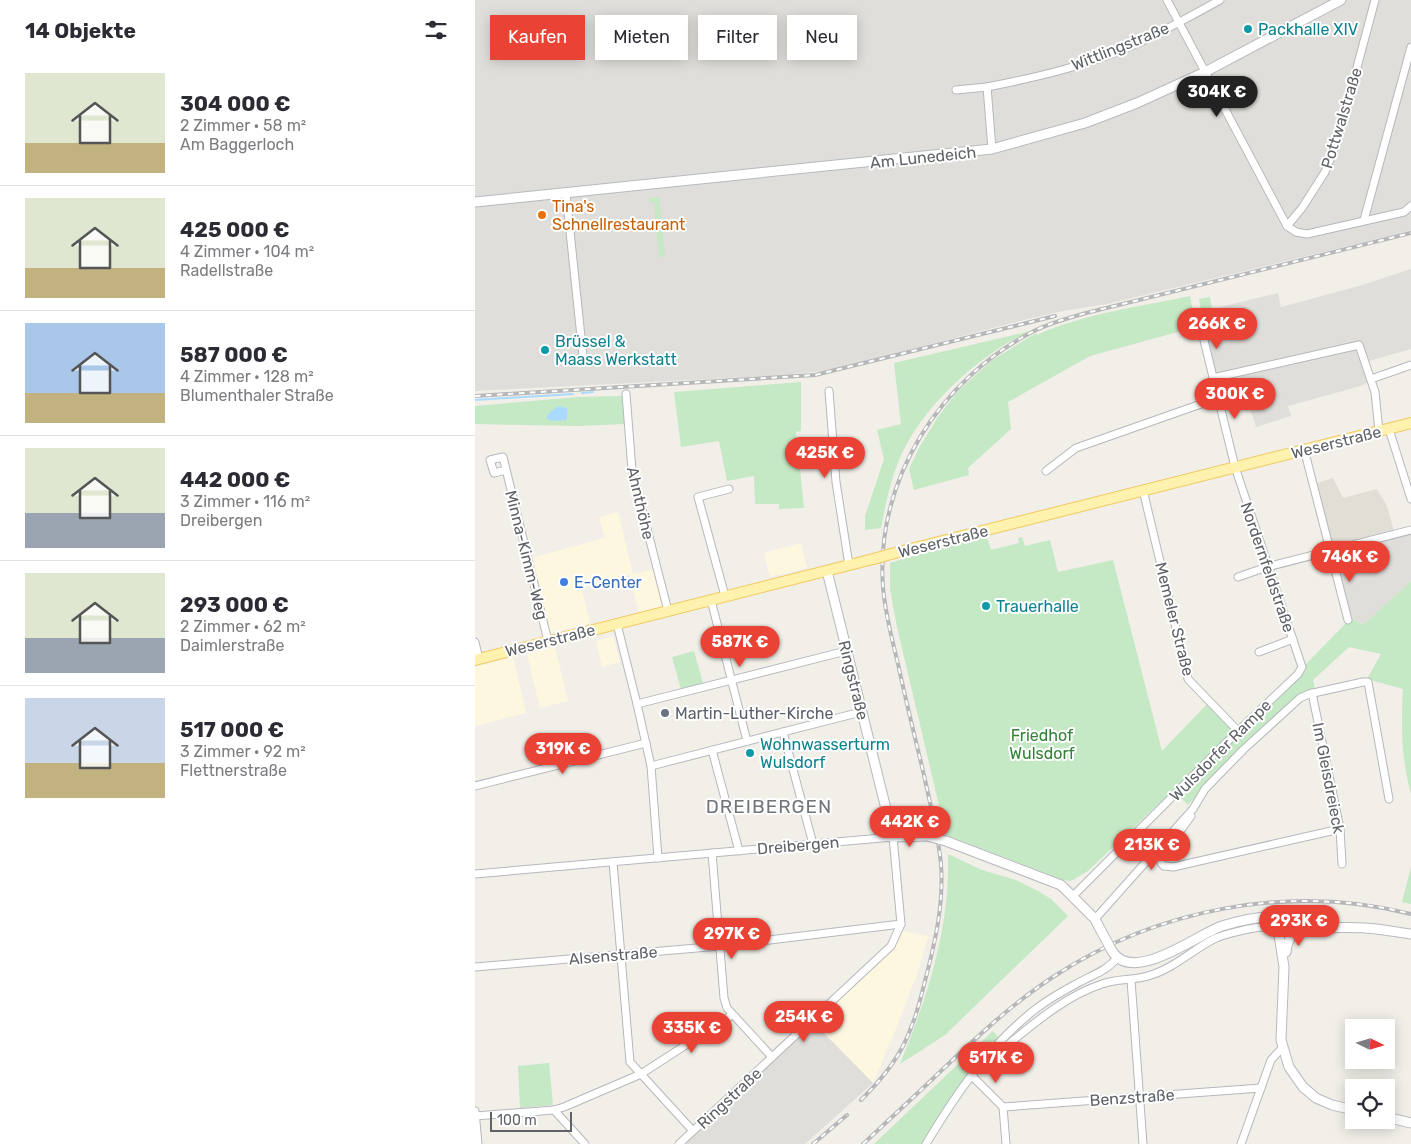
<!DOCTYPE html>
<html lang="de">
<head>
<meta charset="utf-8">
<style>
	:root { --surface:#fff; --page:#f2f2f3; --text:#2b2b33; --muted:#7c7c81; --line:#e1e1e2; --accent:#ea4335 }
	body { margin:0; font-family:Rubik,sans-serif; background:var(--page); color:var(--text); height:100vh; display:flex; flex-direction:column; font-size:19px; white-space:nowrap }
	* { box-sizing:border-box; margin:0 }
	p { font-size:16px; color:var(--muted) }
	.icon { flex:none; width:28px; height:28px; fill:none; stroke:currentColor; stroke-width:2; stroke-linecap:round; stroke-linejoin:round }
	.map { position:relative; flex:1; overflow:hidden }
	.details { display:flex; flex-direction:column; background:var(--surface); width:475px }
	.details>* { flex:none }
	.hud { position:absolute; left:15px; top:15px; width:475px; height:45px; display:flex; gap:10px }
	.needle { width:32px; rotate:95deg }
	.buttons { position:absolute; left:870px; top:1019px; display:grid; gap:10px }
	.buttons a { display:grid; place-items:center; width:50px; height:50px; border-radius:0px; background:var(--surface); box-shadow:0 2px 12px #0003; font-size:25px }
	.scale { position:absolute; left:15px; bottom:12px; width:82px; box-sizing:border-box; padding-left:5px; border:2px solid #5f6368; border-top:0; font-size:14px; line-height:18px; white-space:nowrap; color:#5f6368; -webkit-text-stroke:4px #fff; paint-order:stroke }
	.price { position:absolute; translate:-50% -42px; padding:0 11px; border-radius:18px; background:var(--accent); color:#fff; font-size:16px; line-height:32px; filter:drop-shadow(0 1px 2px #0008) }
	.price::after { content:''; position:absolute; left:50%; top:30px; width:15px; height:11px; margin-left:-8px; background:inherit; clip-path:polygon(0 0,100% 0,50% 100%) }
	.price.selected { background:#222; color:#fff }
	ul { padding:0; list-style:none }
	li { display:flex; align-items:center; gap:15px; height:125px; padding:0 25px }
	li+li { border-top:1px solid var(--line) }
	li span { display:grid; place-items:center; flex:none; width:140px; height:100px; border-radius:0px; color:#555 }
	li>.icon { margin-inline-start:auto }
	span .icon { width:60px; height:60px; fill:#fffc; stroke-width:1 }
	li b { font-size:21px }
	h2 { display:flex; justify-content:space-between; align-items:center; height:60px; padding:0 25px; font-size:21px }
	.pill { padding:0 18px; border-radius:0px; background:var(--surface); box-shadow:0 2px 12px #0003; font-size:18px; line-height:45px }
	.pill.selected { background:var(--accent); color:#fff }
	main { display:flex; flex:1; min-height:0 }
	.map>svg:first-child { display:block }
	.commercial { fill:#fef7e0 }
	.industrial { fill:#e0deda }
	.education { fill:#e1ded6 }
	.green { fill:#c5e8c5 }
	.water { fill:#aadaff }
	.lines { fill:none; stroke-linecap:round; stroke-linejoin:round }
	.stream { stroke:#aadaff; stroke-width:2 }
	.street-casing { stroke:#b5b8bc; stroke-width:9 }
	.secondary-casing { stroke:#b6babf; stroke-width:11 }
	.primary-casing { stroke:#f2c960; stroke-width:12 }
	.street { stroke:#fff; stroke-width:7 }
	.secondary { stroke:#fff; stroke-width:9 }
	.primary { stroke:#fff2af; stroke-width:10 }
	.rail-casing { stroke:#b6b7b8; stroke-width:4 }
	.rail { stroke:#fff; stroke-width:2; stroke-dasharray:5.5; stroke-linecap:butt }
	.secondary-bridge-casing { stroke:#b6babf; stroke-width:11; stroke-linecap:butt }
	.primary-bridge-casing { stroke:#f2c960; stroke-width:12; stroke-linecap:butt }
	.secondary-bridge { stroke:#fff; stroke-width:9 }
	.primary-bridge { stroke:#fff2af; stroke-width:10 }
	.culture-dot { fill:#0f9aa8; stroke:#fff; stroke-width:2 }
	.food-dot { fill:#e8710a; stroke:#fff; stroke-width:2 }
	.shop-dot { fill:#3f7fe0; stroke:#fff; stroke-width:2 }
	.worship-dot { fill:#6b7280; stroke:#fff; stroke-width:2 }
	.labels { text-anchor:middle; stroke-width:4; stroke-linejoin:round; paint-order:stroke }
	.culture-label { font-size:16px; fill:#0d838f; stroke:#fff; text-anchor:start }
	.street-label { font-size:16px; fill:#5f6368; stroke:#fff }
	.food-label { font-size:16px; fill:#c56008; stroke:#fff; text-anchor:start }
	.shop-label { font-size:16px; fill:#366cbe; stroke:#fff; text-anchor:start }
	.worship-label { font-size:16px; fill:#5b616d; stroke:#fff; text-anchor:start }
	.park-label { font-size:16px; fill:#348238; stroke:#fff }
	.quarter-label { font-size:19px; letter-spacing:1px; fill:#70757a; stroke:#fff }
</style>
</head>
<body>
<main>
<section class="details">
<h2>14 Objekte<svg class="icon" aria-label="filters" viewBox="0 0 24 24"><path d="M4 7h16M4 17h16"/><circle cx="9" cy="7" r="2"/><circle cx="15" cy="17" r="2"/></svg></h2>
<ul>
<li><span style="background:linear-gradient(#dfe7d0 70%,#c2b280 0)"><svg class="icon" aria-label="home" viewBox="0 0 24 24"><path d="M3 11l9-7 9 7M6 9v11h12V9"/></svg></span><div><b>304 000 €</b><p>2 Zimmer · 58 m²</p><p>Am Baggerloch</p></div></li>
<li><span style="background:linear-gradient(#dfe7d0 70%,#c2b280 0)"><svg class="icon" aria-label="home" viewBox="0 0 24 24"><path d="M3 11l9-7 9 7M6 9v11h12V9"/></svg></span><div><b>425 000 €</b><p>4 Zimmer · 104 m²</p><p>Radellstraße</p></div></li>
<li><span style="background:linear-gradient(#a9c7e8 70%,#c2b280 0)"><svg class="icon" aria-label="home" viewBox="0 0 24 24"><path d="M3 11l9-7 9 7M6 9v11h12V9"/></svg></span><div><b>587 000 €</b><p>4 Zimmer · 128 m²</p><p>Blumenthaler Straße</p></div></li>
<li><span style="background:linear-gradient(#dfe7d0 65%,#9aa5b1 0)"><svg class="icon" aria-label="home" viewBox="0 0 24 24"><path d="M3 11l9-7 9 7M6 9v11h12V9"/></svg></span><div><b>442 000 €</b><p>3 Zimmer · 116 m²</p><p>Dreibergen</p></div></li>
<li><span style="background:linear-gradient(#dfe7d0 65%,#9aa5b1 0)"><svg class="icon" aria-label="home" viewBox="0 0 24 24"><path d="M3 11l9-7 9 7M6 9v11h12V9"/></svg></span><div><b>293 000 €</b><p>2 Zimmer · 62 m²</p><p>Daimlerstraße</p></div></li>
<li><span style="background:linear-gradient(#c9d6e8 65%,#c2b280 0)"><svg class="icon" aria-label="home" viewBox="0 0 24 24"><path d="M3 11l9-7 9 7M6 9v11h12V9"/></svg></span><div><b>517 000 €</b><p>3 Zimmer · 92 m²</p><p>Flettnerstraße</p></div></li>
</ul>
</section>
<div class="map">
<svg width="936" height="1144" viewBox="0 0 936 1144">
	<rect width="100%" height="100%" fill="#f1efe8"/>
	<!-- commercial -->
	<g class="commercial">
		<path d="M143,512L158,574L179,569L188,606L164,612L154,575L106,588L115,623L67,635L48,560L130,538L124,517Z"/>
		<path d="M326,543L332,568L295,577L289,553Z"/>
		<path d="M138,636L145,662L127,667L121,641Z"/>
		<path d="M80,647L93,701L65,708L52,654Z"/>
		<path d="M38,657L51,713L0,726V667Z"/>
		<path d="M427,931L453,936L443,972L418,1036L398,1083L339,1023L417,950Z"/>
	</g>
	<!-- industrial -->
	<g class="industrial">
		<path d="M0,0H936V231L632,304L588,311L553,319L355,370L312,375L0,391Z"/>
		<path d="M936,269V349L894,361L899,378L886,386L813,406L816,416L781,427L763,370L741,375L729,325L739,323L737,309L803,293L806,307L884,286Z"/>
		<path d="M936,534V581L888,625L876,618L860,554Z"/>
		<path d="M339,1023L398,1083L330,1144H210Z"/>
	</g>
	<!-- education -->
	<path class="education" d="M858,478L868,498L902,489L912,506L919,531L858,545L842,483Z"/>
	<!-- green -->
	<g class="green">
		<path d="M184,197L190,256L184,257L179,203H174V198Z"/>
		<path d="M715,296L721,327L615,356L533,402L536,429L493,468L494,475L439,490L434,469L445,446L463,417L483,391L516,361L561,333L562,335C610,313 664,307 715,296Z"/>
		<path d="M735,297L739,323L729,325L724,299Z"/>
		<path d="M556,331C547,336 537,340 529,345C486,372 440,417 422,465C414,486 410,507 406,528L390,530V516L409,459L402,430L426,424L419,363Z"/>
		<path d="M326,382V431L321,432L329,508L304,509V504H280L279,476L252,481L244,441L206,447L199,392Z"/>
		<path d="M147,396L151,405L150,424L104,426L0,424V406L103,397Z"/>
		<path d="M511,534L516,550L544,543L543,538L547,537L550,546L575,540L583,572L638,560L687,751L733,703L763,734L830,672L831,664L876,618L888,625L936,581V794C926,756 926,728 928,689L892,679L906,654L874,647L838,680L840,689L825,694L766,750L713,805L698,790L613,871L596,881L588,880L471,835L422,627L415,589V563Z"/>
		<path d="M219,651L228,683L206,689L197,657Z"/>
		<path d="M473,854L507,870L541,880L563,891L576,899L593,916L470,1035L425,1064C446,1013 465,958 471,903C473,887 473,870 473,854Z"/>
		<path d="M936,867V904L927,902Z"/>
		<path d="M518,1031L524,1038L498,1068L448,1144H399Z"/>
		<path d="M74,1063L78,1105L45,1108L43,1066Z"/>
	</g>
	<!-- water -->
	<path class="water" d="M83,406L92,408V419C85,421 78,422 71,418L74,413Z"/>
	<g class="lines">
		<!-- stream -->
		<g class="stream">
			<path d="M107,393L118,392"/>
			<path d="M0,400L98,394"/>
		</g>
		<defs>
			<g id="street">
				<path d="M692,0L812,226L821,232L832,234L929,212L936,206"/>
				<path d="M481,90L512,87"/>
				<path d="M517,149L512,87C563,77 615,65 663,43C691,30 718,15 745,0"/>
				<path d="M91,193L108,356"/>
				<path d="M889,220L936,47"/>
				<path d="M812,226L827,208L850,172L862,142L900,0"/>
				<path d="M738,378L884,345L900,392L904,431"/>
				<path d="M896,379L936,365"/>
				<path d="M354,391L361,482L374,565"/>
				<path d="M151,394L157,470L193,611"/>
				<path d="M914,429L936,499"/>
				<path d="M829,449L873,620"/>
				<path d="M31,470L19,473L15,460L28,457L73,641"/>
				<path d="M571,471L601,448L743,398"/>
				<path d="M668,490L713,679L763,731"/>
				<path d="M763,577L792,567L936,530"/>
				<path d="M250,596L223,497L254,489"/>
				<path d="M236,600L272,741"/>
				<path d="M142,624L162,704L176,766L183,858"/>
				<path d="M0,642L4,659"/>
				<path d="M784,652L818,639"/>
				<path d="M837,693L865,829L867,864"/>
				<path d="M162,704L371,651"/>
				<path d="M308,732L338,844"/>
				<path d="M237,750L264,851"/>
				<path d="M176,766L386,712"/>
				<path d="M0,786L171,743"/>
				<path d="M716,816L686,858V863L689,866L698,867L865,829"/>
				<path d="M237,853L249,998L252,1008L297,1057"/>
				<path d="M138,862L155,1062L218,1131"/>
				<path d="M0,874L418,837L426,924L416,946L204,1144"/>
				<path d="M597,897L763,731L823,674L827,667L760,467L726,328"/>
				<path d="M620,919L718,809L730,789L768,750L825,698L834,694L888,682H893L914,799"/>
				<path d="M0,967L245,946L426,924"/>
				<path d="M656,980L668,1144"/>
				<path d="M509,1061L520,1055C553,1029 587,997 627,984C643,978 660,981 676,975C699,968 717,950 739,939C749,934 779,927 790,927C801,927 810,932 820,931"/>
				<path d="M497,1076L528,1107L531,1144"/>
				<path d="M528,1107L786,1088"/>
				<path d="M79,1110L110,1144"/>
				<path d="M0,1111L3,1144"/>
				<path d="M0,1116L79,1110L89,1107L166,1074L257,1015"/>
				<path d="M451,1144C481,1094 515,1044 562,1008C574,999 588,991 601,984C615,976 632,971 642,958"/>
				<path d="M766,1144L796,1060L807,1048"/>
			</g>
			<g id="secondary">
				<path d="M0,202L517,149L610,123L662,103L730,72L866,0"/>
				<path d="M352,571L418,837L452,836"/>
				<path d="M471,841L586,885L620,919L623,925"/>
				<path d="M801,916L809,967L806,1040L814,1067L828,1087L841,1098L857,1105L879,1110"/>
				<path d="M637,951C658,985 721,935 747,926C769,919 795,913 818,919C830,921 840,926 852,927C865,928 878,927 890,928C906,929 921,932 936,934"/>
				<path d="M811,952C812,938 820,929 833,923"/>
				<path d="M911,1117L936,1123"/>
			</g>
			<g id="primary">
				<path d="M416,554L936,423"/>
				<path d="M0,660L402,558"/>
			</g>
		</defs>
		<!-- street casing -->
		<use href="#street" class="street-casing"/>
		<!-- secondary casing -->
		<use href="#secondary" class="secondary-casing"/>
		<!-- primary casing -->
		<use href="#primary" class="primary-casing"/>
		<!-- street -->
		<use href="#street" class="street"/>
		<!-- secondary -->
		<use href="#secondary" class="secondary"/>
		<!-- primary -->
		<use href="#primary" class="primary"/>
		<defs>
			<g id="rail">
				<path d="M0,396L340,375L580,316"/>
				<path d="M386,1100C408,1078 427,1055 437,1025C443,1011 446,996 450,981C460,943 469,904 466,864C463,834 455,804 449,775C440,738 431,701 423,664C417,639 410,613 408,587C400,480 465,379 559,331C575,323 593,318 611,313L936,233"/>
				<path d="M338,1144L372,1115"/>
				<path d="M388,1144C415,1119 442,1094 468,1069C503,1036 538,1003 578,977C681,909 815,883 936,914"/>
			</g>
		</defs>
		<!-- rail casing -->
		<use href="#rail" class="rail-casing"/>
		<!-- rail -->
		<use href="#rail" class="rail"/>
		<defs>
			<g id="secondary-bridge">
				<path d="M452,836L471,841"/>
				<path d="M623,925L637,951"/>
			</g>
			<path id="primary-bridge" d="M402,558L416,554"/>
		</defs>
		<!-- secondary-bridge casing -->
		<use href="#secondary-bridge" class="secondary-bridge-casing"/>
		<!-- primary-bridge casing -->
		<use href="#primary-bridge" class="primary-bridge-casing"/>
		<!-- secondary-bridge -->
		<use href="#secondary-bridge" class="secondary-bridge"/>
		<!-- primary-bridge -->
		<use href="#primary-bridge" class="primary-bridge"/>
	</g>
	<!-- markers -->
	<g class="culture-dot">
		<circle cx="773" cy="29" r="5"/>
		<circle cx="70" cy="350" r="5"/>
		<circle cx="511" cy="606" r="5"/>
		<circle cx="275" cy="753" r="5"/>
	</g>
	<circle class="food-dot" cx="67" cy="215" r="5"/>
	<circle class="shop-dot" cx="89" cy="582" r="5"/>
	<circle class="worship-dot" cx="190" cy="713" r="5"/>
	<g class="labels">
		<!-- culture labels -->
		<g class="culture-label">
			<text x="783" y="35">Packhalle XIV</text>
			<text x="80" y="347">Brüssel &amp;<tspan x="80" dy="18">Maass Werkstatt</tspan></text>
			<text x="521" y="612">Trauerhalle</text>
			<text x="285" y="750">Wohnwasserturm<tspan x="285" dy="18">Wulsdorf</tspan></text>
		</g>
		<!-- street labels -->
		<g class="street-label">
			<text transform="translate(645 46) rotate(-22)" y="6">Wittlingstraße</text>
			<text transform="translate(866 118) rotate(-73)" y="6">Pottwalstraße</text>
			<text transform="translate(448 157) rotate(-6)" y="6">Am Lunedeich</text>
			<text transform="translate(861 442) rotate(-14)" y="6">Weserstraße</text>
			<text transform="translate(166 503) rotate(77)" y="6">Ahnthöhe</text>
			<text transform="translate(468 541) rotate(-14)" y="6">Weserstraße</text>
			<text transform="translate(52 555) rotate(76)" y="6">Minna-Kimm-Weg</text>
			<text transform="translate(793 567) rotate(71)" y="6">Nordernfeldstraße</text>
			<text transform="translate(700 619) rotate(76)" y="6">Memeler Straße</text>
			<text transform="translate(75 640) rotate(-14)" y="6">Weserstraße</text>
			<text transform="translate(379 680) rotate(76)" y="6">Ringstraße</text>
			<text transform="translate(745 750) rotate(-45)" y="6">Wulsdorfer Rampe</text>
			<text transform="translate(854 778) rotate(79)" y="6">Im Gleisdreieck</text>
			<text transform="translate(323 845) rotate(-5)" y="6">Dreibergen</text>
			<text transform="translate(138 955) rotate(-5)" y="6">Alsenstraße</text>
			<text transform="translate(657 1097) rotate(-4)" y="6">Benzstraße</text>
			<text transform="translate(254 1098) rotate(-43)" y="6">Ringstraße</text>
		</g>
		<!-- food labels -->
		<g class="food-label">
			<text x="77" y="212">Tina's<tspan x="77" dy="18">Schnellrestaurant</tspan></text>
		</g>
		<!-- shop labels -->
		<g class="shop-label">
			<text x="99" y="588">E-Center</text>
		</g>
		<!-- worship labels -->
		<g class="worship-label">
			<text x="200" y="719">Martin-Luther-Kirche</text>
		</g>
		<!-- park labels -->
		<g class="park-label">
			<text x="567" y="741">Friedhof<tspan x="567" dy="18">Wulsdorf</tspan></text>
		</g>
		<!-- quarter labels -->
		<g class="quarter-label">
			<text x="294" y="813">DREIBERGEN</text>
		</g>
	</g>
</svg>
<div class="buttons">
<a><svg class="needle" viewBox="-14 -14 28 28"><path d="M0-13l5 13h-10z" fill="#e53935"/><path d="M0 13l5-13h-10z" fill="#7c7c81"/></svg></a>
<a><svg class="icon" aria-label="locate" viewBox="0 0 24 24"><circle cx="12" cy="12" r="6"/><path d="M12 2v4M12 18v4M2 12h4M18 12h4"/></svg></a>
</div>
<div class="scale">100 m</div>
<b class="price selected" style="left:742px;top:118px">304K €</b>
<b class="price" style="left:742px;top:350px">266K €</b>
<b class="price" style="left:760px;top:420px">300K €</b>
<b class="price" style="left:350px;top:479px">425K €</b>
<b class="price" style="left:875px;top:583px">746K €</b>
<b class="price" style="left:265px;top:668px">587K €</b>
<b class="price" style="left:88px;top:775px">319K €</b>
<b class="price" style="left:435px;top:848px">442K €</b>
<b class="price" style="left:677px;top:871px">213K €</b>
<b class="price" style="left:824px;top:947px">293K €</b>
<b class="price" style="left:257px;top:960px">297K €</b>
<b class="price" style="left:329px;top:1043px">254K €</b>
<b class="price" style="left:217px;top:1054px">335K €</b>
<b class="price" style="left:521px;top:1084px">517K €</b>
<div class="hud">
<a class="pill selected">Kaufen</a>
<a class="pill">Mieten</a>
<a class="pill">Filter</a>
<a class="pill">Neu</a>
</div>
</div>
</main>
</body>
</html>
